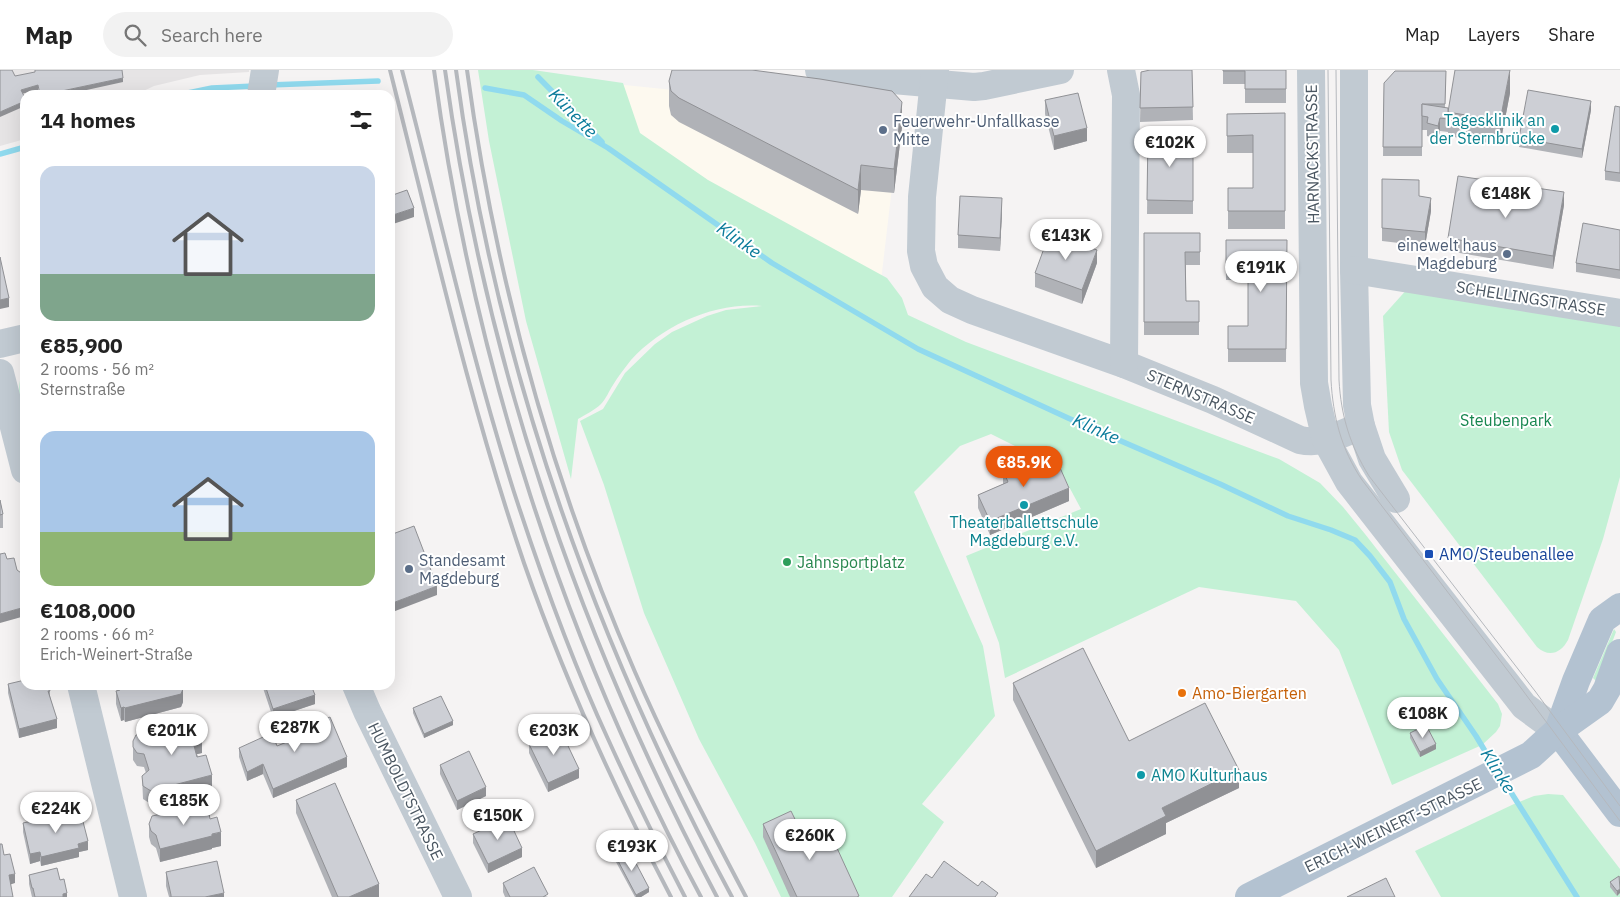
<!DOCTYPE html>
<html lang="en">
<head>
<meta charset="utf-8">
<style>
	:root { --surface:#fff; --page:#f2f2f2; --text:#222; --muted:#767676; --line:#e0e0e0; --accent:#ea580c }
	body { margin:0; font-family:"IBM Plex Sans",sans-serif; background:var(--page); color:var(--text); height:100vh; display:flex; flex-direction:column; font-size:19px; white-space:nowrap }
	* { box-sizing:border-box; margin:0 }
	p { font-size:16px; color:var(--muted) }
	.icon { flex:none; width:28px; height:28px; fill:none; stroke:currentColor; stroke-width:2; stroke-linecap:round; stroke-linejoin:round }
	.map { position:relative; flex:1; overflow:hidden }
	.side { position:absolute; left:20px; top:20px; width:375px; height:600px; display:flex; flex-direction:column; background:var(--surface); border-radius:15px; box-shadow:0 5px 20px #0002 }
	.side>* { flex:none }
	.price { position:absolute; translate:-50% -42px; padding:0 11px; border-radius:18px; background:#fff; color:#222; font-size:16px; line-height:32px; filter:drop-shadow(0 1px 2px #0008) }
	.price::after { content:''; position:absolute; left:50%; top:30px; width:15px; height:11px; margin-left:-8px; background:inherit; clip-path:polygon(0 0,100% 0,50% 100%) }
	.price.on { background:var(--accent); color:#fff }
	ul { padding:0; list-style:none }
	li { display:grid; align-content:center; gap:10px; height:265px; padding:0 20px }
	li span { display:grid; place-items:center; height:155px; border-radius:15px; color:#555 }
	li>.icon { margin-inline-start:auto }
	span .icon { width:90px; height:90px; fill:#fffc; stroke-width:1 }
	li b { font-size:21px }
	h2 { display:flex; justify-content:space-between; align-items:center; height:60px; padding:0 20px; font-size:21px }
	header { display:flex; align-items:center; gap:30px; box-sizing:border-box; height:70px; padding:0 25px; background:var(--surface); border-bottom:1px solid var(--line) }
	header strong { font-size:24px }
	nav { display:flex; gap:28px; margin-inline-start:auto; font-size:18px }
	.search { width:350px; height:45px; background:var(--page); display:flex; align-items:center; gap:12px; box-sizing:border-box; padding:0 18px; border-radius:28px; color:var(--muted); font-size:19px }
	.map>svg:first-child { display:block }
	.commercial { fill:#fdf9ef }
	.education { fill:#e6e4e5 }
	.green { fill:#c3f1d5 }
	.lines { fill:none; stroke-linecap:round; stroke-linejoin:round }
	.stream { stroke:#90daee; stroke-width:5.5 }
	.minor { stroke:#c1cad2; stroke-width:28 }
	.major { stroke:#b3c2d1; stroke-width:28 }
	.tram { stroke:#b5b8bd; stroke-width:1 }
	.rail { stroke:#b5b8bd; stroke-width:4 }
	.wall { fill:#b0b2b7 }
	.shaded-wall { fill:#909195 }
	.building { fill:#cdcfd5; stroke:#909195 }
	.culture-dot { fill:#0f9aa8; stroke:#fff; stroke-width:2 }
	.service-dot { fill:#5c6f8a; stroke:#fff; stroke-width:2 }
	.transit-dot { fill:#1a4fb4; stroke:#fff; stroke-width:2 }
	.leisure-dot { fill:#2e9e5b; stroke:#fff; stroke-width:2 }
	.food-dot { fill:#e8710a; stroke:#fff; stroke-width:2 }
	.labels { text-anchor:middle; stroke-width:4; stroke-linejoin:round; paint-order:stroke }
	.culture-label { font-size:16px; fill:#0d838f; stroke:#fff; text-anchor:end }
	.service-label { font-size:16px; fill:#4e5e75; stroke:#fff; text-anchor:start }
	.street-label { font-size:16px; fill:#4a5661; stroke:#fff }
	.park-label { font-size:16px; fill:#17864f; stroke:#fff }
	.transit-label { font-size:16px; fill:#164399; stroke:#fff; text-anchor:start }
	.leisure-label { font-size:16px; fill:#27864d; stroke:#fff; text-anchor:start }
	.food-label { font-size:16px; fill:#c56008; stroke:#fff; text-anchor:start }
	.water-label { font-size:18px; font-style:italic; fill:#0c7c9b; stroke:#fff }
</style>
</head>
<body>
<header>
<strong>Map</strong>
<div class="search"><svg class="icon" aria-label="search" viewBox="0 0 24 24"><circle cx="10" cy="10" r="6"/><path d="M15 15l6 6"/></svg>Search here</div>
<nav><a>Map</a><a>Layers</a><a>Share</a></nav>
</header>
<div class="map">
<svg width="1620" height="827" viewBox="0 0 1620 827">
	<rect width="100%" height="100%" fill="#f5f3f3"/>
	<!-- commercial -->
	<path class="commercial" d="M556,8L880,41L900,49L881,211L887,231Z"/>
	<!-- education -->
	<path class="education" d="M0,0H249V2L200,5L154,16L135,25H25V69L0,76Z"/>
	<!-- green -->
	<g class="green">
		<path d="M478,0H533L623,13L640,63L708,110L887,208L902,228L908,245L966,272L1279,389L1320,413L1343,437L1365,464L1498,634L1502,644L1500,656L1496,662L1482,675L1392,715L1339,580L1296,531L1199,517L1005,608L999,573L966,486L1081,439L1059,398L991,364L960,376L914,422L983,576L995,646L922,734L944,752L892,827H781L755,773L699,669L644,543L604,415L580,351L603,339L625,303L655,274L672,262L707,246L726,240L762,236C715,232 663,255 631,290C625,298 618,306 613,315C609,321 606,329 601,334C595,340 585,345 578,349L571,409L526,251L489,71Z"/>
		<path d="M1409,217L1620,256V407L1603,469L1568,570C1561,583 1549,588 1537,577L1402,400L1389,362L1383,246Z"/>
		<path d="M25,296V352C20,332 15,315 25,296Z"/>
		<path d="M1614,559L1616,562L1597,612L1593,608Z"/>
		<path d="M1548,724L1563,725L1620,799V827H1441L1415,781L1514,734L1534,726Z"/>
	</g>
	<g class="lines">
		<!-- stream -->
		<g class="stream">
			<path d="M538,7L602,72"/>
			<path d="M269,15L378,11"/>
			<path d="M485,18L524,25L562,51L608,78L772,193L918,279L1068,348L1220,414L1288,446L1331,460L1355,470L1370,486L1390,512L1404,549L1437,609L1476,666L1494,696"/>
			<path d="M178,25L212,18L255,16"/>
			<path d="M0,84L25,77"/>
			<path d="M1502,708L1577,827"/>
		</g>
		<!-- minor -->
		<g class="minor">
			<path d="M819,0L893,10L974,17L984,16L1060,0"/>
			<path d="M935,0L922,127L921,181L924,196L935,217L950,230L972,240L1124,294L1213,330L1300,370C1322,375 1341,364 1361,356"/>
			<path d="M1121,0L1126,25L1124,294"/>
			<path d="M1311,0L1314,313L1318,336L1326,370L1349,412L1524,636L1558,661"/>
			<path d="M1354,0V200L1357,335L1361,356L1372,389L1396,429"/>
			<path d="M261,25L265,0"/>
			<path d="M1354,200L1620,243"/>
			<path d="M0,274L25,268"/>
			<path d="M0,303L25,400"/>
			<path d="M81,615L133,827"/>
			<path d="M356,615L367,641L458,827"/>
		</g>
		<!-- major -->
		<g class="major">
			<path d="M1558,661L1576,611L1602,550L1620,537"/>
			<path d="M1558,661L1620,743"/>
			<path d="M1249,827L1531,685L1555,663L1600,631L1607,619L1620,583"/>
		</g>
		<!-- tram -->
		<g class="tram">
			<path d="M1328,0L1331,310C1333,346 1341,379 1362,410L1518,614L1620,751"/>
			<path d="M1336,0L1339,310C1341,346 1350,375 1369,406L1535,621L1620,736"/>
		</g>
		<!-- rail -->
		<g class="rail">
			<path d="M390,0C432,165 469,332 524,493C564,608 614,718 671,827"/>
			<path d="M402,0C439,141 470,283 514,422C541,505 571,589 608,669C632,722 658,775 685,827"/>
			<path d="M434,0C473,289 563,570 701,827"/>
			<path d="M445,0C486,295 578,564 717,827"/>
			<path d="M456,0C495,292 593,568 732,827"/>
			<path d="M467,0C495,206 552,411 635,602C668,678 707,753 746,827"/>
		</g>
	</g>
	<!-- wall -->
	<g class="wall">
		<path d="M1192,0L1193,50L1140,52L1141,2Z"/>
		<path d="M1223,0H1286V33H1245V14H1223Z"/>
		<path d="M1446,1L1445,38H1448L1510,23L1500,75L1448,66V62L1440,61L1438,69L1427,66V60H1422V44V86H1383L1384,13Z"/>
		<path d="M669,11L902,57L894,123L861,120L858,144L679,52L671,45L669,36Z"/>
		<path d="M1045,30L1087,71L1054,80L1045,44Z"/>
		<path d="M1620,37V112L1605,110V101Z"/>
		<path d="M1591,40L1582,88L1519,77V68Z"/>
		<path d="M1285,43V159H1228V118H1253V83H1227V44Z"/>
		<path d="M1148,65H1193V144H1147Z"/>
		<path d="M1382,109L1419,126L1431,141L1425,176L1382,171Z"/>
		<path d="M1485,123L1483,129L1533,137L1564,135L1553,199L1448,181V168Z"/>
		<path d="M1002,142L1000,181L958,178V165Z"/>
		<path d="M1620,160V209L1576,202V193Z"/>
		<path d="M1144,163H1200V195H1186V231H1199V265H1144Z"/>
		<path d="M1226,170H1287L1286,292H1228V256H1248V210H1226Z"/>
		<path d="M1097,193L1082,234L1035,217V203Z"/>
		<path d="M1048,394L1069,431L990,465L978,438V425L1003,414V400L1030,396Z"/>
		<path d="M0,430L3,444V458H0Z"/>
		<path d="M1013,613L1129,671L1239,718L1166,753V764L1096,798L1013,630Z"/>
		<path d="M8,614L50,621V626L57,658L19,668L8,623Z"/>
		<path d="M116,615H182L183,632L181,637L125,652L124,650L121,651L116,634V621H117Z"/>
		<path d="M262,615H311L315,634L273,648Z"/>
		<path d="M413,638L453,655L424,668L413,643Z"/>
		<path d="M297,661L347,697L273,728L263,704L247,711L239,687V678L277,676L297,668Z"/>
		<path d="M1410,663L1436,679L1420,687L1410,668Z"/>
		<path d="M133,671L202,683L197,684L212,719L151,734L143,729L142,706L146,703L144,697L137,696L133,690Z"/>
		<path d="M529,674L579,708L548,722L529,683Z"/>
		<path d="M440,695L486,726L457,740L440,704Z"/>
		<path d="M296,730L379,827H332L296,743Z"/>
		<path d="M210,749L221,776L212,778V779L160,792L156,778L151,774L149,767V754Z"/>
		<path d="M23,753L88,780L79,782V787L41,796L40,791L30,794L23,762Z"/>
		<path d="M763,754L808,776L859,827H790L763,767Z"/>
		<path d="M473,764L522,787L488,803L473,773Z"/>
		<path d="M616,787L649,822L641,827H635L616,792Z"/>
		<path d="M166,802L224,827H169L166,816Z"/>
		<path d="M29,805L60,810L67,827H32L29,814Z"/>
		<path d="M1620,806L1617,826L1610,817V812Z"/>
		<path d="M503,813L548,827H505L503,822Z"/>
	</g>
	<!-- shaded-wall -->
	<g class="shaded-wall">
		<path d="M1510,0V23L1500,75V51Z"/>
		<path d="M123,8V12L64,25H43Z"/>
		<path d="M38,15V20L21,24V20Z"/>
		<path d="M25,31V36L0,47V42Z"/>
		<path d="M1591,31V40L1582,88V79Z"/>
		<path d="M902,32V57L894,123V99Z"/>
		<path d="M1440,48V61L1438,69V56Z"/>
		<path d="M1087,58V71L1054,80V66Z"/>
		<path d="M861,95V120L858,144V120Z"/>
		<path d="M1485,110V123L1481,142V129Z"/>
		<path d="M1564,122V135L1553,199V186Z"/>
		<path d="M1002,128V142L1000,181V168Z"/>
		<path d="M1431,128V141L1425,176V162Z"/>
		<path d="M414,138V147L390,155V146Z"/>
		<path d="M1097,180V193L1082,234V220Z"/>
		<path d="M9,228V237L0,239V230Z"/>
		<path d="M1069,418V431L990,465V451Z"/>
		<path d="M25,515V524L22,529V520Z"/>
		<path d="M437,516V525L390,543V534Z"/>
		<path d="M25,537V546L0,553V544Z"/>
		<path d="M183,619V632L181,637L125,652V638Z"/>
		<path d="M315,625V634L273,648V639Z"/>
		<path d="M124,637V650L121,651V638Z"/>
		<path d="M57,649V658L19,668V659Z"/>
		<path d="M453,651V655L424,668V664Z"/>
		<path d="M202,670V683L193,685V672Z"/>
		<path d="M1436,674V679L1420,687V682Z"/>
		<path d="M347,687V697L273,728V719Z"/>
		<path d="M263,694V704L247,711V702Z"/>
		<path d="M579,699V708L548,722V713Z"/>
		<path d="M1239,700V718L1166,753V764L1096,798V781L1162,738Z"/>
		<path d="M212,705V719L151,734V721Z"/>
		<path d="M486,717V726L457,740V731Z"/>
		<path d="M221,762V776L212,778V779L160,792V779Z"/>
		<path d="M88,771V780L79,782V787L41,796V787L78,774Z"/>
		<path d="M522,778V787L488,803V794Z"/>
		<path d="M40,782V791L30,794V784Z"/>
		<path d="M15,804V813L9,815V805Z"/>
		<path d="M379,814V827H349Z"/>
		<path d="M649,818V822L641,827H636V825Z"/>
		<path d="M1620,819V823L1617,826V821Z"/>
		<path d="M67,823V827H63V824Z"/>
		<path d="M224,823V827H205Z"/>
	</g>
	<!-- building -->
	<g class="building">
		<path d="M0,0H12L15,6L35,2V0H122L123,8L43,25H40L38,15L21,20L25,28V31L0,42Z"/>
		<path d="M672,0H752L820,9L892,21L902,32L894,99L861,95L858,120L679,28L671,21L669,11Z"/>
		<path d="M1150,0H1192L1193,37L1140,38L1141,2Z"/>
		<path d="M1223,0H1286V19H1245V1H1223Z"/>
		<path d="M1455,0H1510L1500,51L1448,42Z"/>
		<path d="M1395,1H1446L1445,34H1422V77H1383L1384,13Z"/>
		<path d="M1528,20L1591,31L1582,79L1519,68Z"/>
		<path d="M1078,23L1087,58L1054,66L1045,30Z"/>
		<path d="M1422,34L1448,38V49L1440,48L1438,56L1427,53L1428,47L1422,46Z"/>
		<path d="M1615,36L1620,37V103L1605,101Z"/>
		<path d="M1285,43V141H1228V118H1253V65L1227,66V44Z"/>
		<path d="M1148,65H1193V131L1147,130Z"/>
		<path d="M1458,106L1485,110L1481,129L1533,137L1536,118L1564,122L1553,186L1448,168Z"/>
		<path d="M1382,109L1419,110V126L1431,128L1425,162L1382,158Z"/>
		<path d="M407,120L414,138L390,146V126Z"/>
		<path d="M960,126L1002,128L1000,168L958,165Z"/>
		<path d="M1583,153L1620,160V200L1576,193Z"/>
		<path d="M1050,162L1097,180L1082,220L1035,203Z"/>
		<path d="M1144,163H1200V182H1185L1186,231H1199V252H1144Z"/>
		<path d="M1226,170H1287L1286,279H1228V256H1248V197H1226Z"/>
		<path d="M0,187L9,228L0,230Z"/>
		<path d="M1046,389L1048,394L1057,391L1069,418L990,451L978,425L1008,412L1003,400L1027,390L1030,396Z"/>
		<path d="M0,430L3,444L0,445Z"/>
		<path d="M414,456L437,516L390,534V465Z"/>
		<path d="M5,483L7,489L14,488L17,500L24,505L25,515L22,520L25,530V537L0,544V484Z"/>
		<path d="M1083,578L1129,671L1205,633L1239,700L1162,738L1166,746L1096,781L1013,613Z"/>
		<path d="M25,610V615H48L50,621H48L57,649L19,659L8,614Z"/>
		<path d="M119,615H182L183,619L181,624L125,638L124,637L121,638L116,621L120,620Z"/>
		<path d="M265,615H311L315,625L273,639Z"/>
		<path d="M441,626L453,651L424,664L413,638Z"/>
		<path d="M330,647L347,687L273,719L263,694L247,702L239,678L272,663L277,676L299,667L297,661Z"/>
		<path d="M197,649L202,670L193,672L197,687L206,685L212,705L151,721L143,716L142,706L149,700L144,684L137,683L133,677V671L136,665Z"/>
		<path d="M1426,655L1436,674L1420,682L1410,663Z"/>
		<path d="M560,659L579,699L548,713L529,674Z"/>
		<path d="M469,681L486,717L457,731L440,695Z"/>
		<path d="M335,713L379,814L349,827H338L296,730Z"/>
		<path d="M207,734L210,749L217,747L221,762L212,764V766L160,779L156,765L151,761L149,754L152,746Z"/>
		<path d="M80,740L88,771L78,774L79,778L41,787L40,782L30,784L23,753Z"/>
		<path d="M791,741L808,776L831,765L859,826L857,827H797L763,754Z"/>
		<path d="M508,748L522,778L488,794L473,764Z"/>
		<path d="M0,774H2L4,785L10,784L15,804L9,805L13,827H0Z"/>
		<path d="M629,780L649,818L636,825L616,787Z"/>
		<path d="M217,791L224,823L205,827H171V825L166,802Z"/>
		<path d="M944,791L978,816L982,811L998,823L995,827H909L926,804L932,808Z"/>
		<path d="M534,797L548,824L543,827H510L503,813Z"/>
		<path d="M57,798L60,810L64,809L67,823L63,824V827H35L33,818H32L29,805Z"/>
		<path d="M1619,806L1620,819L1617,821L1610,812Z"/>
		<path d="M1386,808L1395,827H1347Z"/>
	</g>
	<!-- markers -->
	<g class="culture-dot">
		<circle cx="1555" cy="59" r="5"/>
		<circle cx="1024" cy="435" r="5"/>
		<circle cx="1141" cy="705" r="5"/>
	</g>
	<g class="service-dot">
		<circle cx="883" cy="60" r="5"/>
		<circle cx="1507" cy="184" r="5"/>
		<circle cx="409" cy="499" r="5"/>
	</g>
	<rect class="transit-dot" x="1424" y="479" width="10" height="10" rx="2.5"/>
	<circle class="leisure-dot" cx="787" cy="492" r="5"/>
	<circle class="food-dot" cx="1182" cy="623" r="5"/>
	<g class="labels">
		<!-- culture labels -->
		<g class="culture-label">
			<text x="1545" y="56">Tagesklinik an<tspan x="1545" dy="18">der Sternbrücke</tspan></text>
			<text x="1024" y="458" text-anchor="middle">Theaterballettschule<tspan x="1024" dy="18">Magdeburg e.V.</tspan></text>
			<text x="1151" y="711" text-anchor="start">AMO Kulturhaus</text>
		</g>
		<!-- service labels -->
		<g class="service-label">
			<text x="893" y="57">Feuerwehr-Unfallkasse<tspan x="893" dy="18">Mitte</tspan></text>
			<text x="1497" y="181" text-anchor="end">einewelt haus<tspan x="1497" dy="18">Magdeburg</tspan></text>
			<text x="419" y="496">Standesamt<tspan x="419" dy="18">Magdeburg</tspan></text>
		</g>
		<!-- street labels -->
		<g class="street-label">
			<text transform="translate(1312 84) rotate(-91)" y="6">HARNACKSTRASSE</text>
			<text transform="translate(1531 228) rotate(9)" y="6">SCHELLINGSTRASSE</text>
			<text transform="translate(1201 326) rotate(23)" y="6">STERNSTRASSE</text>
			<text transform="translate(406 721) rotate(64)" y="6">HUMBOLDTSTRASSE</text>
			<text transform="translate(1393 755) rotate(-26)" y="6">ERICH-WEINERT-STRASSE</text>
		</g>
		<!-- park labels -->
		<g class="park-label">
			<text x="1506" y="356">Steubenpark</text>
		</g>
		<!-- transit labels -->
		<g class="transit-label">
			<text x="1439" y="490">AMO/Steubenallee</text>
		</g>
		<!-- leisure labels -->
		<g class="leisure-label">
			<text x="797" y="498">Jahnsportplatz</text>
		</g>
		<!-- food labels -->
		<g class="food-label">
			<text x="1192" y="629">Amo-Biergarten</text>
		</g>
		<!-- water labels -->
		<g class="water-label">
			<text transform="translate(573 43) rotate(46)" y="6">Künette</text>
			<text transform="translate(739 170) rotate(35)" y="6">Klinke</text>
			<text transform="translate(1096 359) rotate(24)" y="6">Klinke</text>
			<text transform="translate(1498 701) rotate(58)" y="6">Klinke</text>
		</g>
	</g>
</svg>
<b class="price" style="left:1170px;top:98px">€102K</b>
<b class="price" style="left:1506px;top:149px">€148K</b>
<b class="price" style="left:1066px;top:191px">€143K</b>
<b class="price" style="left:1261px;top:223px">€191K</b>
<b class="price on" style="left:1024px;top:418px">€85.9K</b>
<b class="price" style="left:1423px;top:669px">€108K</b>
<b class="price" style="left:295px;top:683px">€287K</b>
<b class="price" style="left:172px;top:686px">€201K</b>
<b class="price" style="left:554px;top:686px">€203K</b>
<b class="price" style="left:184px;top:756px">€185K</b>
<b class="price" style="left:56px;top:764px">€224K</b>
<b class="price" style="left:498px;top:771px">€150K</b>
<b class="price" style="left:810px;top:791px">€260K</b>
<b class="price" style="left:632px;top:802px">€193K</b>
<section class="side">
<h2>14 homes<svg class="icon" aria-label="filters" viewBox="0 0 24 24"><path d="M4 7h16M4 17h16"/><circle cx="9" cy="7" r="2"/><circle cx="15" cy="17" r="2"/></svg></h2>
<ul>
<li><span style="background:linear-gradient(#c9d6e8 70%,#7fa58c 0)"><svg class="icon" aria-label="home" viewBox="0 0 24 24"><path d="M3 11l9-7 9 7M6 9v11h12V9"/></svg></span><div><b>€85,900</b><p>2 rooms · 56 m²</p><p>Sternstraße</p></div></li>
<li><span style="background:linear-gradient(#a9c7e8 65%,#8fb573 0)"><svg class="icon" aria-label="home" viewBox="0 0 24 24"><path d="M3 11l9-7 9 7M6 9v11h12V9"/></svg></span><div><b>€108,000</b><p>2 rooms · 66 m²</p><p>Erich-Weinert-Straße</p></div></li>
</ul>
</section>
</div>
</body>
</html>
